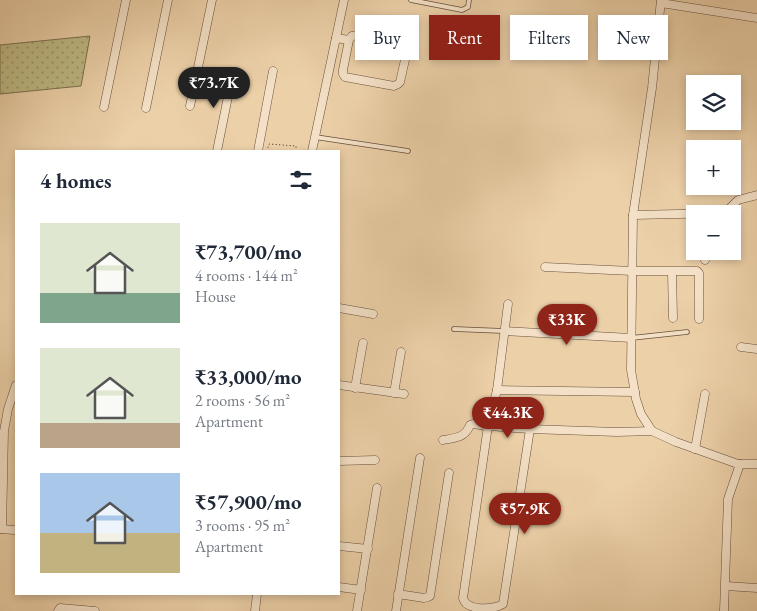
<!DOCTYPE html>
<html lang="en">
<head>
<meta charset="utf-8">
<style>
	:root { --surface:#fff; --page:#f2f2f3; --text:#1f2937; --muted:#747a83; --accent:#8f2418 }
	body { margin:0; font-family:"EB Garamond",serif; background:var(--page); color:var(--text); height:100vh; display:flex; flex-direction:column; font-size:19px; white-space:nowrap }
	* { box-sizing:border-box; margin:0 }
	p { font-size:16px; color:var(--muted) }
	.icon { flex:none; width:28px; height:28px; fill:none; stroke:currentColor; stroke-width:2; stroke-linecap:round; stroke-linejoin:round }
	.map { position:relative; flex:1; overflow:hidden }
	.side { position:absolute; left:15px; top:150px; width:325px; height:445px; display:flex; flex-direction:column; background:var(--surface); border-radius:0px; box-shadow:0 2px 8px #0003 }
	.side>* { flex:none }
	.hud { position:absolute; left:355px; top:15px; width:326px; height:45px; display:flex; gap:10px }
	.fabs { position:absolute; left:686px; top:75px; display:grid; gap:10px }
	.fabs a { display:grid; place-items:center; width:55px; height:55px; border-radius:0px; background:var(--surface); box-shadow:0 2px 8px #0003; font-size:25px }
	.price { position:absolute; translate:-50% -42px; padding:0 11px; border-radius:18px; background:var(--accent); color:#fff; font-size:16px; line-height:32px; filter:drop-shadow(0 1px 2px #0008) }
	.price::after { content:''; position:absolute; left:50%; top:30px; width:15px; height:11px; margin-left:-8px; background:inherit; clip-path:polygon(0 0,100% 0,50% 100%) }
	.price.active { background:#222; color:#fff }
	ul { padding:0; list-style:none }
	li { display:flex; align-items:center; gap:15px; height:125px; padding:0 25px }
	li span { display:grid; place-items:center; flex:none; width:140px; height:100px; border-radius:0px; color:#555 }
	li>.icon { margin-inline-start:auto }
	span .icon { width:60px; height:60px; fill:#fffc; stroke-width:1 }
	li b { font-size:21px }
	h2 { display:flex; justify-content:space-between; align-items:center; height:60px; padding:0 25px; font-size:21px }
	.tag { padding:0 18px; border-radius:0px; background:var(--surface); box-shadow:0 2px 8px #0003; font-size:18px; line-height:45px }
	.tag.active { background:var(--accent); color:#fff }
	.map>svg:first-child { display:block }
	.grass { fill:url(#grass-dots); stroke:#7c6f4f }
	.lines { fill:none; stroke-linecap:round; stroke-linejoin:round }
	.lane-casing { stroke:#68503e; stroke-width:5.5 }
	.street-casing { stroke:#68503e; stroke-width:9 }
	.path { stroke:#3c251a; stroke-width:1; stroke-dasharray:1 2.5; stroke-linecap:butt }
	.lane { stroke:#f3e0c6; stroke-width:4 }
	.street { stroke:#f3e0c6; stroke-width:8 }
</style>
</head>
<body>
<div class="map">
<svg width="757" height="611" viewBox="0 0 757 611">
	<defs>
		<pattern id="grass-dots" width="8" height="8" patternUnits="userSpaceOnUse" patternTransform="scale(1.25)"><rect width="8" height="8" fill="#bdb984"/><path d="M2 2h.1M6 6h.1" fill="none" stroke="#9b966b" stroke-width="1.8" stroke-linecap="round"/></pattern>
	</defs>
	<rect width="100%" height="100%" fill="#ecd0a8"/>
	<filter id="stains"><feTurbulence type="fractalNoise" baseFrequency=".004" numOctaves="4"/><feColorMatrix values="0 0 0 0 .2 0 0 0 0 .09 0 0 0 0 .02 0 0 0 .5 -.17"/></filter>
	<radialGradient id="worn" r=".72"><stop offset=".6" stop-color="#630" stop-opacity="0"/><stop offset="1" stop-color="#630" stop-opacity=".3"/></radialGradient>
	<!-- grass -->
	<path class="grass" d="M90,36L81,86L0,94V45Z"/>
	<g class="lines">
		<defs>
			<g id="lane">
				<path d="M411,0L462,10L468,7L469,0"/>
				<path d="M315,137L408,151"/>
				<path d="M454,329L504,331"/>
				<path d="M631,338L687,332"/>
			</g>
			<g id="street">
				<path d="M661,3L757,18"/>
				<path d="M336,38L349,40L352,36L357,35L403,45L406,47L407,51L400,82L398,84L394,86L345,77L343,74V70L349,40"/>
				<path d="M190,106L212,0"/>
				<path d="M104,107L126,0"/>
				<path d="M146,108L168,0"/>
				<path d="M217,151L233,72"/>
				<path d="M258,151L273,71"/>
				<path d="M312,151L344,0"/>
				<path d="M633,215L723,213L727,211L738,200L757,195"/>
				<path d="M705,251V260"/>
				<path d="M545,267L632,271H697L699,273V319"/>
				<path d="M672,272L673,318"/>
				<path d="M508,304L497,390L488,426L530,429L617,432L652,431L676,442L738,464H757"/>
				<path d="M339,308L373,314"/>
				<path d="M505,331L631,338"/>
				<path d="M741,347L757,349"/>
				<path d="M339,385L404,394"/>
				<path d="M355,388L363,343"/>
				<path d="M497,390L635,392"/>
				<path d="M394,393L401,352"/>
				<path d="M652,431L641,414L636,399L631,370L633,215L652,88L661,0"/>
				<path d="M443,440C455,438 465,438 470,425L473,424L488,426L463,598C466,611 492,610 503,604L530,429"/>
				<path d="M695,449L705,394"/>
				<path d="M339,461L375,460"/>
				<path d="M0,529L14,530"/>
				<path d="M2,529L4,431L8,409L16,385"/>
				<path d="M339,546L368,549"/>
				<path d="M726,586L757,588"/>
				<path d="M339,587L361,590"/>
				<path d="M398,594L424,598L428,597L430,596L449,473"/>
				<path d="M58,611L60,608L95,611"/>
				<path d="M255,611L257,594"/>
				<path d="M357,611L377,488"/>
				<path d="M396,611L420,458"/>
				<path d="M724,611L728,499L740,464"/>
			</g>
		</defs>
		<!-- lane casing -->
		<use href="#lane" class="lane-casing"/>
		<!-- street casing -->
		<use href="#street" class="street-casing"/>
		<!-- path -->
		<path class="path" d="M267,151L269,144L296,146V151"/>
		<!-- lane -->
		<use href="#lane" class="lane"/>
		<!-- street -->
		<use href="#street" class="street"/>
	</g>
	<rect width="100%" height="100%" filter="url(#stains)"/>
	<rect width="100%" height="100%" fill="url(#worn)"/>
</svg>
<div class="fabs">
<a><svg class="icon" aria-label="layers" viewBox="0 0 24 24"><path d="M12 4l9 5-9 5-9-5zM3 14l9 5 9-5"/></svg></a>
<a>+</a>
<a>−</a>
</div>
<b class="price active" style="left:214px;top:109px">₹73.7K</b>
<b class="price" style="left:567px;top:346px">₹33K</b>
<b class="price" style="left:508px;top:439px">₹44.3K</b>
<b class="price" style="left:525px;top:535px">₹57.9K</b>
<div class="hud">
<a class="tag">Buy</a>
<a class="tag active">Rent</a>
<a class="tag">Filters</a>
<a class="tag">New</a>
</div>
<section class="side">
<h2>4 homes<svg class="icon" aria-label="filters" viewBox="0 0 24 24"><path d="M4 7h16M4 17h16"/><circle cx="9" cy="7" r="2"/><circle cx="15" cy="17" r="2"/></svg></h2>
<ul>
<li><span style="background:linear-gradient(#dfe7d0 70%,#7fa58c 0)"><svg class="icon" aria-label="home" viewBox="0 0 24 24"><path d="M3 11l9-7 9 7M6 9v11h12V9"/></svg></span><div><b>₹73,700/mo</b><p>4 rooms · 144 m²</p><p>House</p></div></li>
<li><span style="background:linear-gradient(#dfe7d0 75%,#b9a48a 0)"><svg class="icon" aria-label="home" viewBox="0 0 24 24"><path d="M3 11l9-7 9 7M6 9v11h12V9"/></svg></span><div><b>₹33,000/mo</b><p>2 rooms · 56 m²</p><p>Apartment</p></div></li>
<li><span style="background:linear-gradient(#a9c7e8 60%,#c2b280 0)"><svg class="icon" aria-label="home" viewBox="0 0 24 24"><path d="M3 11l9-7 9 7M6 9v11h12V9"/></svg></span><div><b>₹57,900/mo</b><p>3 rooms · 95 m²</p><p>Apartment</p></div></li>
</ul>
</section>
</div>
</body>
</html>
